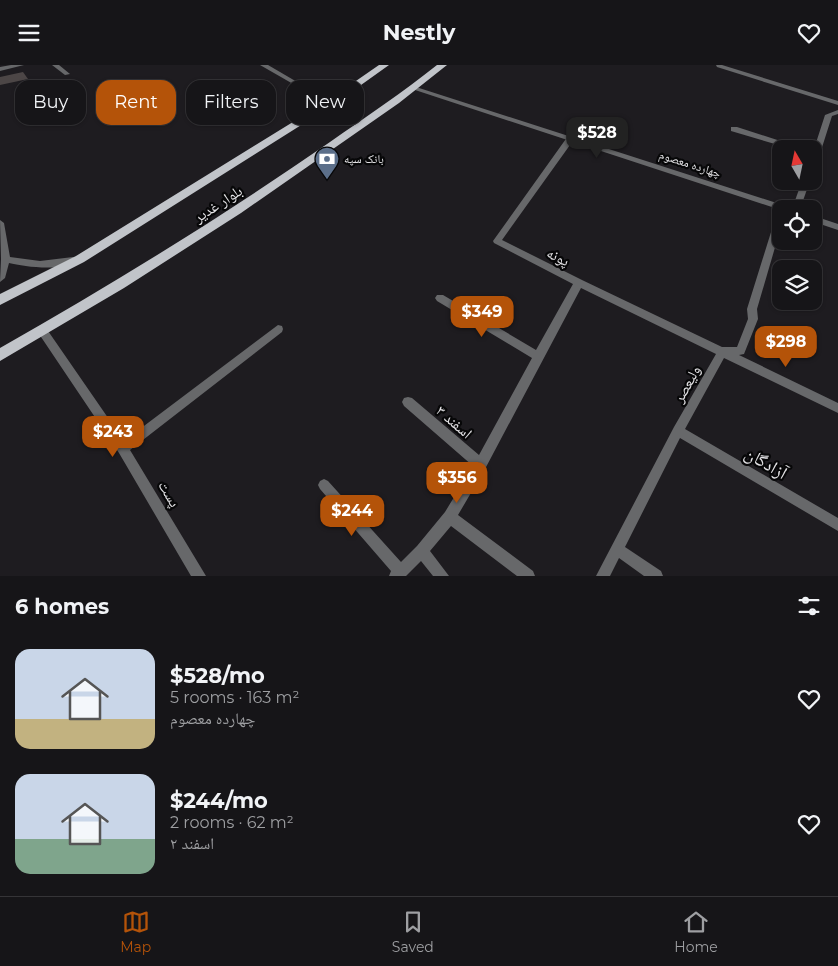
<!DOCTYPE html>
<html lang="en">
<head>
<meta charset="utf-8">
<style>
	:root { --surface:#161518; --page:#1f1e21; --text:#f1f3f6; --muted:#9e9fa2; --line:#353437; --accent:#b45309 }
	body { margin:0; font-family:Montserrat,"Noto Naskh Arabic",sans-serif; background:var(--page); color:var(--text); height:100vh; display:flex; flex-direction:column; font-size:19px; white-space:nowrap }
	* { box-sizing:border-box; margin:0 }
	p { font-size:16px; color:var(--muted) }
	.icon { flex:none; width:28px; height:28px; fill:none; stroke:currentColor; stroke-width:2; stroke-linecap:round; stroke-linejoin:round }
	.map { position:relative; height:511px; overflow:hidden }
	.sheet { display:flex; flex-direction:column; background:var(--surface); flex:1 }
	.sheet>* { flex:none }
	.hud { position:absolute; left:15px; top:15px; width:500px; height:45px; display:flex; gap:10px }
	.needle { width:32px; rotate:351deg }
	.tools { position:absolute; left:772px; top:75px; display:grid; gap:10px }
	.tools a { display:grid; place-items:center; width:50px; height:50px; border-radius:10px; background:var(--surface); box-shadow:0 1px 4px #0004,0 0 0 1px var(--line); font-size:25px }
	.price { position:absolute; translate:-50% -42px; padding:0 11px; border-radius:10px; background:var(--accent); color:#fff; font-size:16px; line-height:32px; filter:drop-shadow(0 1px 2px #0008) }
	.price::after { content:''; position:absolute; left:50%; top:30px; width:15px; height:11px; margin-left:-8px; background:inherit; clip-path:polygon(0 0,100% 0,50% 100%) }
	.price.active { background:#222; color:#fff }
	ul { padding:0; list-style:none }
	li { display:flex; align-items:center; gap:15px; height:125px; padding:0 15px }
	li span { display:grid; place-items:center; flex:none; width:140px; height:100px; border-radius:15px; color:#555 }
	li>.icon { margin-inline-start:auto }
	span .icon { width:60px; height:60px; fill:#fffc; stroke-width:1 }
	li b { font-size:21px }
	h2 { display:flex; justify-content:space-between; align-items:center; height:60px; padding:0 15px; font-size:21px }
	.tag { padding:0 18px; border-radius:15px; background:var(--surface); box-shadow:0 1px 4px #0004,0 0 0 1px var(--line); font-size:18px; line-height:45px }
	.tag.active { background:var(--accent); color:#fff }
	header { display:flex; justify-content:space-between; align-items:center; height:65px; padding:0 15px; background:var(--surface); font-size:22px; font-weight:700 }
	.tabs { display:flex; justify-content:space-around; align-items:center; height:70px; border-top:1px solid var(--line); background:var(--surface); font-size:14px; color:var(--muted) }
	.tabs a { display:grid; justify-items:center; gap:2px }
	.tabs .active { color:var(--accent) }
	.map>svg:first-child { display:block }
	.building { fill:#4c4646 }
	.lines { fill:none; stroke-linecap:round; stroke-linejoin:round }
	.minor { fill:#67686a; fill-rule:evenodd }
	.tertiary { fill:#67686a; fill-rule:evenodd }
	.trunk { fill:#c1c4c9; fill-rule:evenodd }
	.labels { text-anchor:middle; stroke-width:4.5; stroke-linejoin:round; paint-order:stroke }
	.far-poi-label { font-size:12px; fill:#e5e4e7; stroke:#070708; text-anchor:start }
	.far-street-label { font-size:12px; fill:#e5e4e7; stroke:#070708 }
	.street-label { font-size:15px; fill:#e5e4e7; stroke:#070708 }
	.near-street-label { font-size:18px; fill:#e5e4e7; stroke:#070708 }
</style>
</head>
<body>
<header><svg class="icon" aria-label="menu" viewBox="0 0 24 24"><path d="M4 6h16M4 12h16M4 18h16"/></svg>Nestly<svg class="icon" aria-label="heart" viewBox="0 0 24 24"><path d="M12 20l-8-8c-3-5 5-10 8-4 3-6 11-1 8 4z"/></svg></header>
<div class="map">
<svg width="838" height="511" viewBox="0 0 838 511">
	<rect width="100%" height="100%" fill="#1e1c20"/>
	<!-- building -->
	<path class="building" d="M23,7L28,14L0,20V12Z"/>
	<g class="lines">
		<!-- minor -->
		<g class="minor">
			<path d="M11,0H24L0,6V2Z"/>
			<path d="M52,0H59L70,9L65,10Z"/>
			<path d="M260,0H268L333,38L328,39Z"/>
			<path d="M716,0H722L838,36V40L717,2Z"/>
			<path d="M838,45V49L832,51L818,95L814,97V84L825,50Z"/>
			<path d="M731,62H737L805,84H792L731,66Z"/>
			<path d="M568,71H571L575,73L502,175L582,215L722,282H737L748,254L747,244L777,148L781,145V162L757,244L758,254L744,289L739,290L838,338V348L724,293L685,364L838,453V466L680,373L625,482L661,506L663,511H644L619,493L610,511H596L674,362L716,289L581,223L485,404L458,450L533,506L535,511H517L451,461L430,486L449,511H433L421,496L406,511H389L391,506L320,424L318,420L320,416L324,414L328,416L401,497L417,481L445,447L473,401L404,341L402,337L404,333L408,332L412,333L479,390L532,293L437,236L435,233L437,230H443L536,285L573,219L494,178L493,176Z"/>
			<path d="M802,116H810L800,144H792Z"/>
			<path d="M278,260L282,261L283,264L282,267L130,385L206,511H191L119,388L37,266L38,263H46L124,376Z"/>
		</g>
		<!-- tertiary -->
		<g class="tertiary">
			<path d="M412,22H416L789,142L790,144H781V145L412,24Z"/>
			<path d="M814,151L838,159V165L814,157Z"/>
			<path d="M0,155L4,158L10,192L40,196L73,192L78,195C65,207 25,202 9,198L5,213L0,217L1,194Z"/>
		</g>
		<!-- trunk -->
		<g class="trunk">
			<path d="M379,0H389L333,40L84,197L0,240V229L76,191L327,36Z"/>
			<path d="M437,0H447L399,38L241,148L124,223L0,296V283C113,219 223,151 330,77C366,52 403,27 437,0Z"/>
		</g>
	</g>
	<!-- icons -->
	<defs>
		<symbol id="bank-pin" viewBox="-11 -11 22 30"><path d="M0 17L-7.5 6A9.5 9.5 0 1 1 7.5 6Z" fill="#5c6f8a" stroke="#070708"/><path d="M-6-4H6V4H-6ZM0-2.3a2.3 2.3 0 1 0 0 4.6a2.3 2.3 0 1 0 0-4.6Z" fill="#fff"/></symbol>
	</defs>
	<g fill-rule="evenodd">
		<use href="#bank-pin" x="313" y="80" width="28" height="38"/>
	</g>
	<g class="labels">
		<!-- far-poi labels -->
		<g class="far-poi-label">
			<text x="344" y="98">بانک سپه</text>
		</g>
		<!-- far-street labels -->
		<g class="far-street-label">
			<text transform="translate(690 99) rotate(18)" y="4">چهارده معصوم</text>
		</g>
		<!-- street labels -->
		<g class="street-label">
			<text transform="translate(218 139) rotate(-33)" y="5">بلوار غدیر</text>
			<text transform="translate(558 192) rotate(27)" y="5">پونه</text>
			<text transform="translate(687 319) rotate(-61)" y="5">ولیعصر</text>
			<text transform="translate(454 357) rotate(41)" y="5">اسفند ۳</text>
			<text transform="translate(169 429) rotate(59)" y="5">پست</text>
		</g>
		<!-- near-street labels -->
		<g class="near-street-label">
			<text transform="translate(766 398) rotate(30)" y="6">آزادگان</text>
		</g>
	</g>
</svg>
<div class="tools">
<a><svg class="needle" viewBox="-14 -14 28 28"><path d="M0-13l5 13h-10z" fill="#e53935"/><path d="M0 13l5-13h-10z" fill="#9e9fa2"/></svg></a>
<a><svg class="icon" aria-label="locate" viewBox="0 0 24 24"><circle cx="12" cy="12" r="6"/><path d="M12 2v4M12 18v4M2 12h4M18 12h4"/></svg></a>
<a><svg class="icon" aria-label="layers" viewBox="0 0 24 24"><path d="M12 4l9 5-9 5-9-5zM3 14l9 5 9-5"/></svg></a>
</div>
<b class="price active" style="left:597px;top:94px">$528</b>
<b class="price" style="left:482px;top:273px">$349</b>
<b class="price" style="left:786px;top:303px">$298</b>
<b class="price" style="left:113px;top:393px">$243</b>
<b class="price" style="left:457px;top:439px">$356</b>
<b class="price" style="left:352px;top:472px">$244</b>
<div class="hud">
<a class="tag">Buy</a>
<a class="tag active">Rent</a>
<a class="tag">Filters</a>
<a class="tag">New</a>
</div>
</div>
<section class="sheet">
<h2>6 homes<svg class="icon" aria-label="filters" viewBox="0 0 24 24"><path d="M4 7h16M4 17h16"/><circle cx="9" cy="7" r="2"/><circle cx="15" cy="17" r="2"/></svg></h2>
<ul>
<li><span style="background:linear-gradient(#c9d6e8 70%,#c2b280 0)"><svg class="icon" aria-label="home" viewBox="0 0 24 24"><path d="M3 11l9-7 9 7M6 9v11h12V9"/></svg></span><div><b>$528/mo</b><p>5 rooms · 163 m²</p><p>چهارده معصوم</p></div><svg class="icon" aria-label="heart" viewBox="0 0 24 24"><path d="M12 20l-8-8c-3-5 5-10 8-4 3-6 11-1 8 4z"/></svg></li>
<li><span style="background:linear-gradient(#c9d6e8 65%,#7fa58c 0)"><svg class="icon" aria-label="home" viewBox="0 0 24 24"><path d="M3 11l9-7 9 7M6 9v11h12V9"/></svg></span><div><b>$244/mo</b><p>2 rooms · 62 m²</p><p>اسفند ۲</p></div><svg class="icon" aria-label="heart" viewBox="0 0 24 24"><path d="M12 20l-8-8c-3-5 5-10 8-4 3-6 11-1 8 4z"/></svg></li>
</ul>
</section>
<nav class="tabs">
<a class="active"><svg class="icon" aria-label="map" viewBox="0 0 24 24"><path d="M3 6l6-2 6 2 6-2v14l-6 2-6-2-6 2zM9 4v14M15 6v14"/></svg>Map</a>
<a><svg class="icon" aria-label="saved" viewBox="0 0 24 24"><path d="M7 4h10v16l-5-4-5 4z"/></svg>Saved</a>
<a><svg class="icon" aria-label="home" viewBox="0 0 24 24"><path d="M3 11l9-7 9 7M6 9v11h12V9"/></svg>Home</a>
</nav>
</body>
</html>
